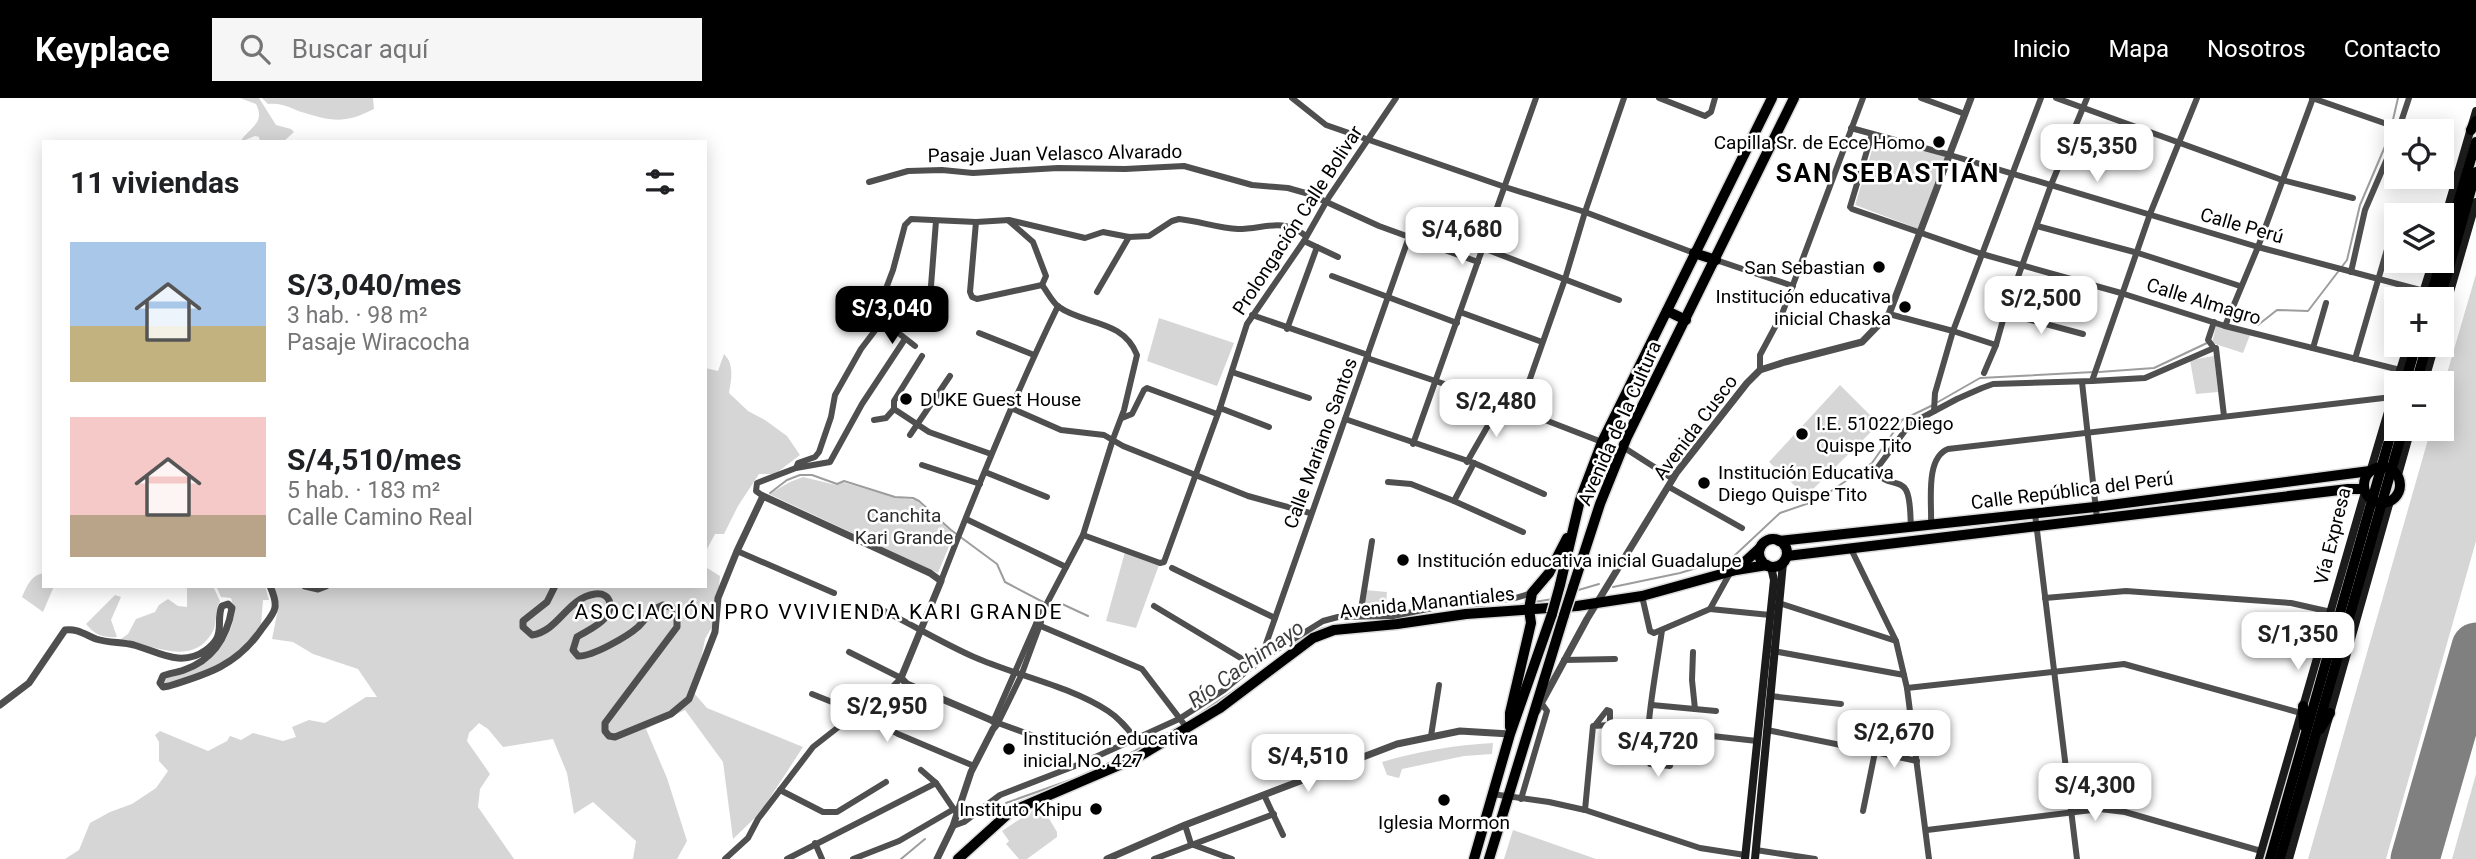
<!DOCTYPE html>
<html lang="es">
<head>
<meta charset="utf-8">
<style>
	:root { --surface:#fff; --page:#f6f6f6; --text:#202124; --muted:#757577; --accent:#000 }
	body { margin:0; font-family:Roboto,sans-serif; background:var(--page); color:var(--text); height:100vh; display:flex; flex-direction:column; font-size:26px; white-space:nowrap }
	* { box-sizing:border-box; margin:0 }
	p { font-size:23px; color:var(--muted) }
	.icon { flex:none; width:38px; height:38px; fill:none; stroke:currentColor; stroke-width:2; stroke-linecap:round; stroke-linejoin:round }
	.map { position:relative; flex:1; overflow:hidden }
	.drawer { position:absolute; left:42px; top:42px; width:665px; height:448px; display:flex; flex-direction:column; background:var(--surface); border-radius:0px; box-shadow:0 4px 18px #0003 }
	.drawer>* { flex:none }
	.buttons { position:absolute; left:2384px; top:21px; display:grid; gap:14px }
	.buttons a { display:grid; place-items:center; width:70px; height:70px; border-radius:0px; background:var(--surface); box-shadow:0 4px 18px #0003; font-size:35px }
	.price { position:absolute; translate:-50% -60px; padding:0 16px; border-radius:14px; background:#fff; color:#222; font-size:23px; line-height:46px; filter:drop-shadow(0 2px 4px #0008) }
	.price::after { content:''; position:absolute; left:50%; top:42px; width:21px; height:16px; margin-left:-10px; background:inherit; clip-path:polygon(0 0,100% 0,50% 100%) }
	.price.active { background:var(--accent); color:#fff }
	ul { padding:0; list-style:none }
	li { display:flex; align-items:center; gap:21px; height:175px; padding:0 28px }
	li span { display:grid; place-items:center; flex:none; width:196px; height:140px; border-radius:0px; color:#555 }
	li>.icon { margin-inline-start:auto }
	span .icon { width:84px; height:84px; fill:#fffc; stroke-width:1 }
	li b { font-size:30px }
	h2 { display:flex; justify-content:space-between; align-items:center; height:84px; padding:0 28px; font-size:30px }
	header { display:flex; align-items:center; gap:42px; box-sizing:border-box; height:98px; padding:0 35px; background:var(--accent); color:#fff }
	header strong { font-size:33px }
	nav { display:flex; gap:38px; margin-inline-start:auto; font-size:24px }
	.search { width:490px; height:63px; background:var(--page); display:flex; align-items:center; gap:18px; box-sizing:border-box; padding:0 24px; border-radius:0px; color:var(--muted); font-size:26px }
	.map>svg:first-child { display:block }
	.green { fill:#d6d6d6 }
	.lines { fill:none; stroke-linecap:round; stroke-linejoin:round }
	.stream { stroke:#9d9d9d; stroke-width:2 }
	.runway { stroke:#808080; stroke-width:49 }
	.primary-casing { stroke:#dbdbdb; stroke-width:13 }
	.trunk-casing { stroke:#dbdbdb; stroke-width:13 }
	.minor { stroke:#4f4f4f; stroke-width:6 }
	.tertiary { stroke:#4f4f4f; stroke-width:7 }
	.secondary { stroke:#1c1c1c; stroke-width:8 }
	.primary { stroke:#000; stroke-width:10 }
	.trunk { stroke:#000; stroke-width:10 }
	.trunk-bridge-casing { stroke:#dbdbdb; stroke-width:13; stroke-linecap:butt }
	.trunk-bridge { stroke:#000; stroke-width:10 }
	.poi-dot { fill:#000; stroke:#fff; stroke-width:2.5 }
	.labels { text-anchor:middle; stroke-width:5; stroke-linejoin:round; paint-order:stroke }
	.poi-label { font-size:19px; fill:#000; stroke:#fff; text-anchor:start }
	.street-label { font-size:19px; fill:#000; stroke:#fff }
	.park-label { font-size:19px; fill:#2d2d2d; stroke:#fff }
	.neighbourhood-label { font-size:21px; letter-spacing:2px; fill:#000; stroke:#fff }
	.water-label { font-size:21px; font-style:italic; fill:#3e3e3e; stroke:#fff }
	.district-label { font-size:26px; font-weight:bold; letter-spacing:2px; fill:#000; stroke:#fff }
</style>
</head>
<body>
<header>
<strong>Keyplace</strong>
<div class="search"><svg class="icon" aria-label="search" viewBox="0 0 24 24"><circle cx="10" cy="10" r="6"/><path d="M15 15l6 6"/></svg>Buscar aquí</div>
<nav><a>Inicio</a><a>Mapa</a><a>Nosotros</a><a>Contacto</a></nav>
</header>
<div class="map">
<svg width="2476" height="761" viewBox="0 0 2476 761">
	<rect width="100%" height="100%" fill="#fff"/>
	<!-- green -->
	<g class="green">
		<path d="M240,0H259L276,27L291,31L294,34L283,44H260L259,39L255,38L240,44C249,29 266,26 256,6Z"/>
		<path d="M262,0H373L374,11C346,25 334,24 305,15C291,11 283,4 268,6Z"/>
		<path d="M1876,39L1947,59L1919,131L1855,107Z"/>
		<path d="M2476,176V443L2386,761H2308L2431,331H2441V296Z"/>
		<path d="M1159,220L1234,245L1217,288L1147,263Z"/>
		<path d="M2216,228L2250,237L2243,255L2212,245Z"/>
		<path d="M724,256C735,267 731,282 729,295L748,313L765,322L787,338L800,357L775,376H759L738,408L724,436H715L707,451V470L720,478L716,522L705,541L694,595L707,610L803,649L760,715L733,741L723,664L685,612L646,631L667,680L687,743L677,761H633L636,743L593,704L574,716L567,675L553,641L503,649L488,631L479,625L469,635L467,643L490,676L480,691L478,709L514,761H65L79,752L90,725L110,714L132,706L156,690L168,673L159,663V644L155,637L160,633L208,653L227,643L230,638L241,642L253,635L283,643L296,639L292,629L309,622L325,625L366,599H377L358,571L313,556L293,544L272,541L279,506L270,488H705V270L718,273Z"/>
		<path d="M2214,258L2218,294L2196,296L2190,262Z"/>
		<path d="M1840,287L1879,326L1806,398L1769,364Z"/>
		<path d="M803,379L836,387L842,384L894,399L916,402L954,436L938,475L769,396L790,384Z"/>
		<path d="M1125,454L1159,467L1136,530L1106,523Z"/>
		<path d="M44,475V488H54L43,514L22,499C27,488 31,477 44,475Z"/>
		<path d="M189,488H213L220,503C214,513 218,525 212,535C191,570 151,546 121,541L128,536L136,521L155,514L159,507L168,501L178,508L187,509V490Z"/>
		<path d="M216,488H265L269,502H263L261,526L241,554L217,569L171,586L164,585L163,583C168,577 175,579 183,576C211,564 243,534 231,500L221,499Z"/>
		<path d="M1365,492L1387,494L1385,518L1361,516Z"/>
		<path d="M115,497L121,499L111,522L117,539C103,540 95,537 86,526Z"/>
		<path d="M1652,635L1670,637L1667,664L1650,662Z"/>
		<path d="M1493,645L1492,656L1464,658L1402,671L1399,680L1387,677L1382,664C1419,653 1455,647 1493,645Z"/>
		<path d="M2476,676V761H2452Z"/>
		<path d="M1041,707L1057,734V739L1027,761H1019L1006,746L1009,743L1002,733Z"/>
		<path d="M1513,732L1596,761H1504Z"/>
	</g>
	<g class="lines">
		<!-- stream -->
		<g class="stream">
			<path d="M2258,227L2277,212L2308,213L2347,162L2360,107L2389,39L2398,0"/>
			<path d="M2099,274L2154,270L2207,245"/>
			<path d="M1938,304L1980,280L2094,274"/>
			<path d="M770,395L787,382L800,377H812L837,386L844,383L895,399L913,400L919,403L951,432L997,466L1005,484L1043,504"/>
			<path d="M1613,489L1680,475L1733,459L1780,415L1818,402L1872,365L1902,322L1933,307"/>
			<path d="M1575,493L1599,486"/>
			<path d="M1534,504L1553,501"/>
			<path d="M1060,505L1088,518"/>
			<path d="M1514,508L1525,506"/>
			<path d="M1462,512L1476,509H1494"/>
			<path d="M1280,559C1297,544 1315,529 1338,527"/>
			<path d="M1189,623L1239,589"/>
			<path d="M1006,705L1076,680L1131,655L1181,628"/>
			<path d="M901,761L925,741"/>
		</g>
		<!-- runway -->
		<path class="runway" d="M2415,761L2476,549"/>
		<defs>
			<g id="primary">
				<path d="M2471,32L2476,23"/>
				<path d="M2441,162L2476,44"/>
				<path d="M2430,201L2441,163"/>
				<path d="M2440,201L2476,74"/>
				<path d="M2405,285L2416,247"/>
				<path d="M2416,285L2427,247"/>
				<circle cx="2382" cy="387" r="18"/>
				<circle cx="1773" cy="455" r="14"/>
				<path d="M1779,443L2095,409L2370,373"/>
				<path d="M1787,458L2348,391H2364"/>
				<path d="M1737,471L1760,450"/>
				<path d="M2321,546L2332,531"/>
				<path d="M2303,608L2304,628"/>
				<path d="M2320,631L2330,615"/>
				<path d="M958,761L1010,714L1138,659L1220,610L1313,540L1334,532L1397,526L1466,516L1577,508L1642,498L1736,472L1767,467"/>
				<path d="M2270,761L2396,318"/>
				<path d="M2280,761L2403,331"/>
			</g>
			<g id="trunk">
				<path d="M1694,155L1716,162"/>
				<path d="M1667,213L1686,222"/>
				<path d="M1560,487L1580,402L1602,344L1772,0"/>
				<path d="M1573,489L1600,406L1627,339L1794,0"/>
				<path d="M1510,629V615L1531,525L1529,511L1532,495L1549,475L1567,440"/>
				<path d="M1474,761L1510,636L1552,516"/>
				<path d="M1489,761L1564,517"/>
			</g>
		</defs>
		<!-- primary casing -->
		<use href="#primary" class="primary-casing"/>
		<!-- trunk casing -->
		<use href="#trunk" class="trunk-casing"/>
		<!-- minor -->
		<g class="minor">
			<path d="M1292,0L1326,27L1505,89L1585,114L1694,155"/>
			<path d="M1659,0L1705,18L1711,14L1715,0"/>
			<path d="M1921,0L1965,16"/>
			<path d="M2056,0L2282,82L2353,100"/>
			<path d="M2312,0L2384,25"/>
			<path d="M1851,30L1950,57L2258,149L2424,193"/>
			<path d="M2398,33L2409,0"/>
			<path d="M1872,36L1850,109L1852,111L1982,156L2121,195L2225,228L2400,272"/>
			<path d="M869,84L908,73L942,72L973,75L1058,70L1125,71L1184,68L1252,87L1288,90L1309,96L1379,128L1478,164"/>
			<path d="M1009,123L1033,144L1046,178L1042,187"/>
			<path d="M976,124L970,194L972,199L977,201L1042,187C1047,193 1052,204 1059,209C1084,227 1123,221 1137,257L1124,312L1113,341L1083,437L1036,526L993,624"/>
			<path d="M2037,128L2138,155L2240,188"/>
			<path d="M1304,143L1338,159"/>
			<path d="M1483,150L1619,202"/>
			<path d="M1716,162L1793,188"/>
			<path d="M2351,174L2365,112L2396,40"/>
			<path d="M1332,178L1457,225"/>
			<path d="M931,188L936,123"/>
			<path d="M1097,194L1129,139"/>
			<path d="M1460,214L1542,244"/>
			<path d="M2005,215L2083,236"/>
			<path d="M1889,216L1953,233L1996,247"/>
			<path d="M1252,217L1368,257"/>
			<path d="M881,223L887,226L915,248"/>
			<path d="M2214,224L2208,242L2214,250H2216L2224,318"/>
			<path d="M2225,228L2258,149L2313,0"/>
			<path d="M1287,231L1317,149"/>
			<path d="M979,235L1034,257"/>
			<path d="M905,241L862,306L830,364L796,370L798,365L815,359L819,354L831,319L835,297L861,251L880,226L879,209L893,172L905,127L911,121L976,124L1009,122L1085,140L1103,134L1129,139L1149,138L1172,123L1179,121C1199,123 1218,130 1238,131C1265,131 1281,119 1306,138"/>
			<path d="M2313,250L2326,205"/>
			<path d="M922,258L894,303V311L929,334L991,356"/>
			<path d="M1367,260L1501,305L1602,344"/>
			<path d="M2355,261L2395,124"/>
			<path d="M1760,272V257L1782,216L1863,0"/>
			<path d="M1232,274L1309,300"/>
			<path d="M1984,275L1996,247L2005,215L2051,87L2087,0"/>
			<path d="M2092,283L2145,280L2214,250"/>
			<path d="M2082,284L2097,421"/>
			<path d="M1011,310L1061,332L1104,337L1123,348L1248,398L1310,415"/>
			<path d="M1220,310L1269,329"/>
			<path d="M1519,312L1565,181L1585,114L1624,0"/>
			<path d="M1934,313L1935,295L1953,233L2041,0"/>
			<path d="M1122,320L1132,316L1144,292L1147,290L1217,316"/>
			<path d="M1345,321L1474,365L1544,396"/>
			<path d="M874,322L886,320L894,311"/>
			<path d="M910,337L950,278"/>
			<path d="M1413,346L1536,0"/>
			<path d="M1623,349L1673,381"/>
			<path d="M1467,364L1501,305"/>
			<path d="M1474,365L1454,403L1523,434"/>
			<path d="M922,367L980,386"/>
			<path d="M985,374L1047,399"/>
			<path d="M1388,384L1411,386L1454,403"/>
			<path d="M1669,389L1742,430"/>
			<path d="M763,398L756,393L757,385L796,370"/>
			<path d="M2035,416L2077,761"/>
			<path d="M966,421L1066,469"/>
			<path d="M1931,425C1932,404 1925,360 1948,351L2392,299"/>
			<path d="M1911,428C1910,417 1911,401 1906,392C1900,381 1884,388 1878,374V369L1910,326L1957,301L1982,290L1993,286L2092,283L2150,116L2197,0"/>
			<path d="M1083,437L1160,465L1164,464L1220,310L1247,226L1304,143L1329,99L1396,0"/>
			<path d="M1851,451L1896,543L1907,590L1929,761"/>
			<path d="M737,453L834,495"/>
			<path d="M1172,470L1275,520"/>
			<path d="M941,483C977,390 1014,298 1058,208"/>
			<path d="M1642,498L1650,533L1654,535L1710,511L1730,475"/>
			<path d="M2045,500L2126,493L2291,505L2331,514"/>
			<path d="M1779,505L1896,543"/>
			<path d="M874,508C908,524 940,544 974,559C1017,578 1070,588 1108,613C1119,620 1127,630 1135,640"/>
			<path d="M1154,508L1254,568"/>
			<path d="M1710,511L1770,517"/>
			<path d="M1360,518L1372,443"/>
			<path d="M1036,526L1142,571L1187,630"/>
			<path d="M1662,532C1659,557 1641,648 1650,666L1670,668L1674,633"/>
			<path d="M1773,553L1904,577"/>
			<path d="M1693,554L1692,582L1695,611"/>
			<path d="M1261,560L1409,139"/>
			<path d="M1564,562L1615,561"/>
			<path d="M1907,590L2124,566L2301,615"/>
			<path d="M812,596L862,616L898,636L974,668"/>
			<path d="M1770,598L1841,606"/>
			<path d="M1652,607L1716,613"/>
			<path d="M1649,631L1757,643"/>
			<path d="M1767,632L1875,654L1863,713"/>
			<path d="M1031,637L998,625L1021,578L1041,524"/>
			<path d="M1431,638L1439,587"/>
			<path d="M1875,654L1917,663"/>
			<path d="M921,672L936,685L955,713"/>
			<path d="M780,692L823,714H837L886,684"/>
			<path d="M1492,696L1549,704L1585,712L1700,750L1745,757"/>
			<path d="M1264,697L1283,737"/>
			<path d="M1521,701L1547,613L1542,606"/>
			<path d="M1585,712L1593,628L1610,627V613L1607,612L1596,626"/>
			<path d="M1185,727L1191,746L1232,761"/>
			<path d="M953,728L964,724L1000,697L1080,666L1179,621L1224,592L1260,562L1323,523L1338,519L1393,518L1467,503L1512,501L1532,495"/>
			<path d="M1927,732L2100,711L2125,714L2261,753"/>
			<path d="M815,745L822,761"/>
			<path d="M1756,752L1815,761"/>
			<path d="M725,761L748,740L758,721L813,649L855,616L868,614L901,580L849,554"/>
			<path d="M787,761L936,685"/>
			<path d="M853,761L899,743L954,711"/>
			<path d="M1154,761L1274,716"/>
		</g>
		<!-- tertiary -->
		<g class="tertiary">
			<path d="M305,488L318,491L326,488"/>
			<path d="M555,488L547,504L523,523V529L532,537C559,533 567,500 595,496C612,494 614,511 604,521C597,529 586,533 577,539L573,552L578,558C592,559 628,538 638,529C646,521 651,511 663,507L673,510L677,515V529L605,625V633L609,638L615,639L671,616L689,601L715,534L718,500L737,453L763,398L930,475L941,483L901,580L907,586L998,625L993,631L971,674L953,728L937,761"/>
			<path d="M0,607L29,585L65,532C76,530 86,537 96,541C108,545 121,544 134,547C159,554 181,570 206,552C210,549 215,544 217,540C222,530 217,518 222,508L228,506L232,510C227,540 213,562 184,572C177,575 169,575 163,578L160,585L163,589L169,588C208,576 237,567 261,532C275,513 280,511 270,488"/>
			<path d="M1537,613L1587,521L1677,374L1747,285L1760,272L1785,264L1862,244L1889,216L1971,0"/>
			<path d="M1107,761L1185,727L1397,646L1460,633L1510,636"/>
		</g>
		<!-- secondary -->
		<g class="secondary">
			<path d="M2441,133L2476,13"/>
			<path d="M2421,201L2433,163"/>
			<path d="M2441,225L2476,104"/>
			<path d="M2396,285L2408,247"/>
			<path d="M2424,285L2435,247"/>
			<path d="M2371,371L2396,287"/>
			<path d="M2398,377L2411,331"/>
			<path d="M1745,761L1774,482L1771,469"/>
			<path d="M1755,761L1783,465"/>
			<path d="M2259,761L2365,394"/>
			<path d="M2289,761L2390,403"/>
		</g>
		<!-- primary -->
		<use href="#primary" class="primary"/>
		<!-- trunk -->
		<use href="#trunk" class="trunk"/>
		<defs>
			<g id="trunk-bridge">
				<path d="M1552,516L1560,487"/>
				<path d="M1564,517L1573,489"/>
			</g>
		</defs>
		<!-- trunk-bridge casing -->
		<use href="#trunk-bridge" class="trunk-bridge-casing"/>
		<!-- trunk-bridge -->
		<use href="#trunk-bridge" class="trunk-bridge"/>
	</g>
	<!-- markers -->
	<g class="poi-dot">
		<circle cx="1939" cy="44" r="7"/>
		<circle cx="1879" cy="169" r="7"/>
		<circle cx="1905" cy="209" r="7"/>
		<circle cx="906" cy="301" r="7"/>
		<circle cx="1802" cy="336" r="7"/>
		<circle cx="1704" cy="385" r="7"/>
		<circle cx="1403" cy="462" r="7"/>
		<circle cx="1009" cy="651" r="7"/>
		<circle cx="1444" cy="702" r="7"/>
		<circle cx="1096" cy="711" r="7"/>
	</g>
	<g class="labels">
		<!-- poi labels -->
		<g class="poi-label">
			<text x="1925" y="51" text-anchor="end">Capilla Sr. de Ecce Homo</text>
			<text x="1865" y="176" text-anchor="end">San Sebastian</text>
			<text x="1891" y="205" text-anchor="end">Institución educativa<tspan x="1891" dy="22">inicial Chaska</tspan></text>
			<text x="920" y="308">DUKE Guest House</text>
			<text x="1816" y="332">I.E. 51022 Diego<tspan x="1816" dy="22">Quispe Tito</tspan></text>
			<text x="1718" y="381">Institución Educativa<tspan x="1718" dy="22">Diego Quispe Tito</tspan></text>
			<text x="1417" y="469">Institución educativa inicial Guadalupe</text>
			<text x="1023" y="647">Institución educativa<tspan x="1023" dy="22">inicial No. 427</tspan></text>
			<text x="1082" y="718" text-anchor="end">Instituto Khipu</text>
			<text x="1444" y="731" text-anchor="middle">Iglesia Mormon</text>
		</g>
		<!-- street labels -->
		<g class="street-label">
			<text transform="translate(1055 55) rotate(-1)" y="7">Pasaje Juan Velasco Alvarado</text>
			<text transform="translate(1297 122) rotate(-57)" y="7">Prolongación Calle Bolivar</text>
			<text transform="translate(2242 127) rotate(16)" y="7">Calle Perú</text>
			<text transform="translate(2204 203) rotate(17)" y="7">Calle Almagro</text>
			<text transform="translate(1619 325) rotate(-66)" y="7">Avenida de la Cultura</text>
			<text transform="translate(1695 329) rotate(-53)" y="7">Avenida Cusco</text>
			<text transform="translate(1320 345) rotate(-70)" y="7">Calle Mariano Santos</text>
			<text transform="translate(2072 392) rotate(-7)" y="7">Calle República del Perú</text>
			<text transform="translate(2332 438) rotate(-76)" y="7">Vía Expresa</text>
			<text transform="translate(1427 504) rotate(-6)" y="7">Avenida Manantiales</text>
		</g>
		<!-- park labels -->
		<g class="park-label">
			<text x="904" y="424">Canchita<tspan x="904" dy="22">Kari Grande</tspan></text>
		</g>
		<!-- neighbourhood labels -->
		<g class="neighbourhood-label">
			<text x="819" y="521">ASOCIACIÓN PRO VVIVIENDA KARI GRANDE</text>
		</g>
		<!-- water labels -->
		<g class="water-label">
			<text transform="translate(1246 566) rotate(-35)" y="7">Río Cachimayo</text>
		</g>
		<!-- district labels -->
		<g class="district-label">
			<text x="1888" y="84">SAN SEBASTIÁN</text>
		</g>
	</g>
</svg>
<div class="buttons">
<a><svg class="icon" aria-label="locate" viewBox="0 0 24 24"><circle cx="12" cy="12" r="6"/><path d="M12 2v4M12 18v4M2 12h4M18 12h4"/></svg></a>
<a><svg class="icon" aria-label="layers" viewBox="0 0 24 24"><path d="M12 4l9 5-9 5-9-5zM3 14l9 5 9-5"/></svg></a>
<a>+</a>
<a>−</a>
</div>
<b class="price" style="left:2097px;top:86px">S/5,350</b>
<b class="price" style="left:1462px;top:169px">S/4,680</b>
<b class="price" style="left:2041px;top:238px">S/2,500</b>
<b class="price active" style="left:892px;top:248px">S/3,040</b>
<b class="price" style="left:1496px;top:341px">S/2,480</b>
<b class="price" style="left:2298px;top:574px">S/1,350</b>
<b class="price" style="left:887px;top:646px">S/2,950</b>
<b class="price" style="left:1894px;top:672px">S/2,670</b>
<b class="price" style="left:1658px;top:681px">S/4,720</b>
<b class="price" style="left:1308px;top:696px">S/4,510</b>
<b class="price" style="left:2095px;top:725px">S/4,300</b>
<section class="drawer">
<h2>11 viviendas<svg class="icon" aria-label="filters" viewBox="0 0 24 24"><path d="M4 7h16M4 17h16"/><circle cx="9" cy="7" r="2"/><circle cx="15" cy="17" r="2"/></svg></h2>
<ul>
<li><span style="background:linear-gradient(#a9c7e8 60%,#c2b280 0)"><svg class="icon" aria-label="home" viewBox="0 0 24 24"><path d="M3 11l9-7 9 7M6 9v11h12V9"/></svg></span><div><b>S/3,040/mes</b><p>3 hab. · 98 m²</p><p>Pasaje Wiracocha</p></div></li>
<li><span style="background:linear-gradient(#f6c9c9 70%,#b9a48a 0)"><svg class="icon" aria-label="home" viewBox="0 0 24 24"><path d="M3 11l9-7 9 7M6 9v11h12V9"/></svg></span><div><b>S/4,510/mes</b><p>5 hab. · 183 m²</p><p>Calle Camino Real</p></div></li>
</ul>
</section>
</div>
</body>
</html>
